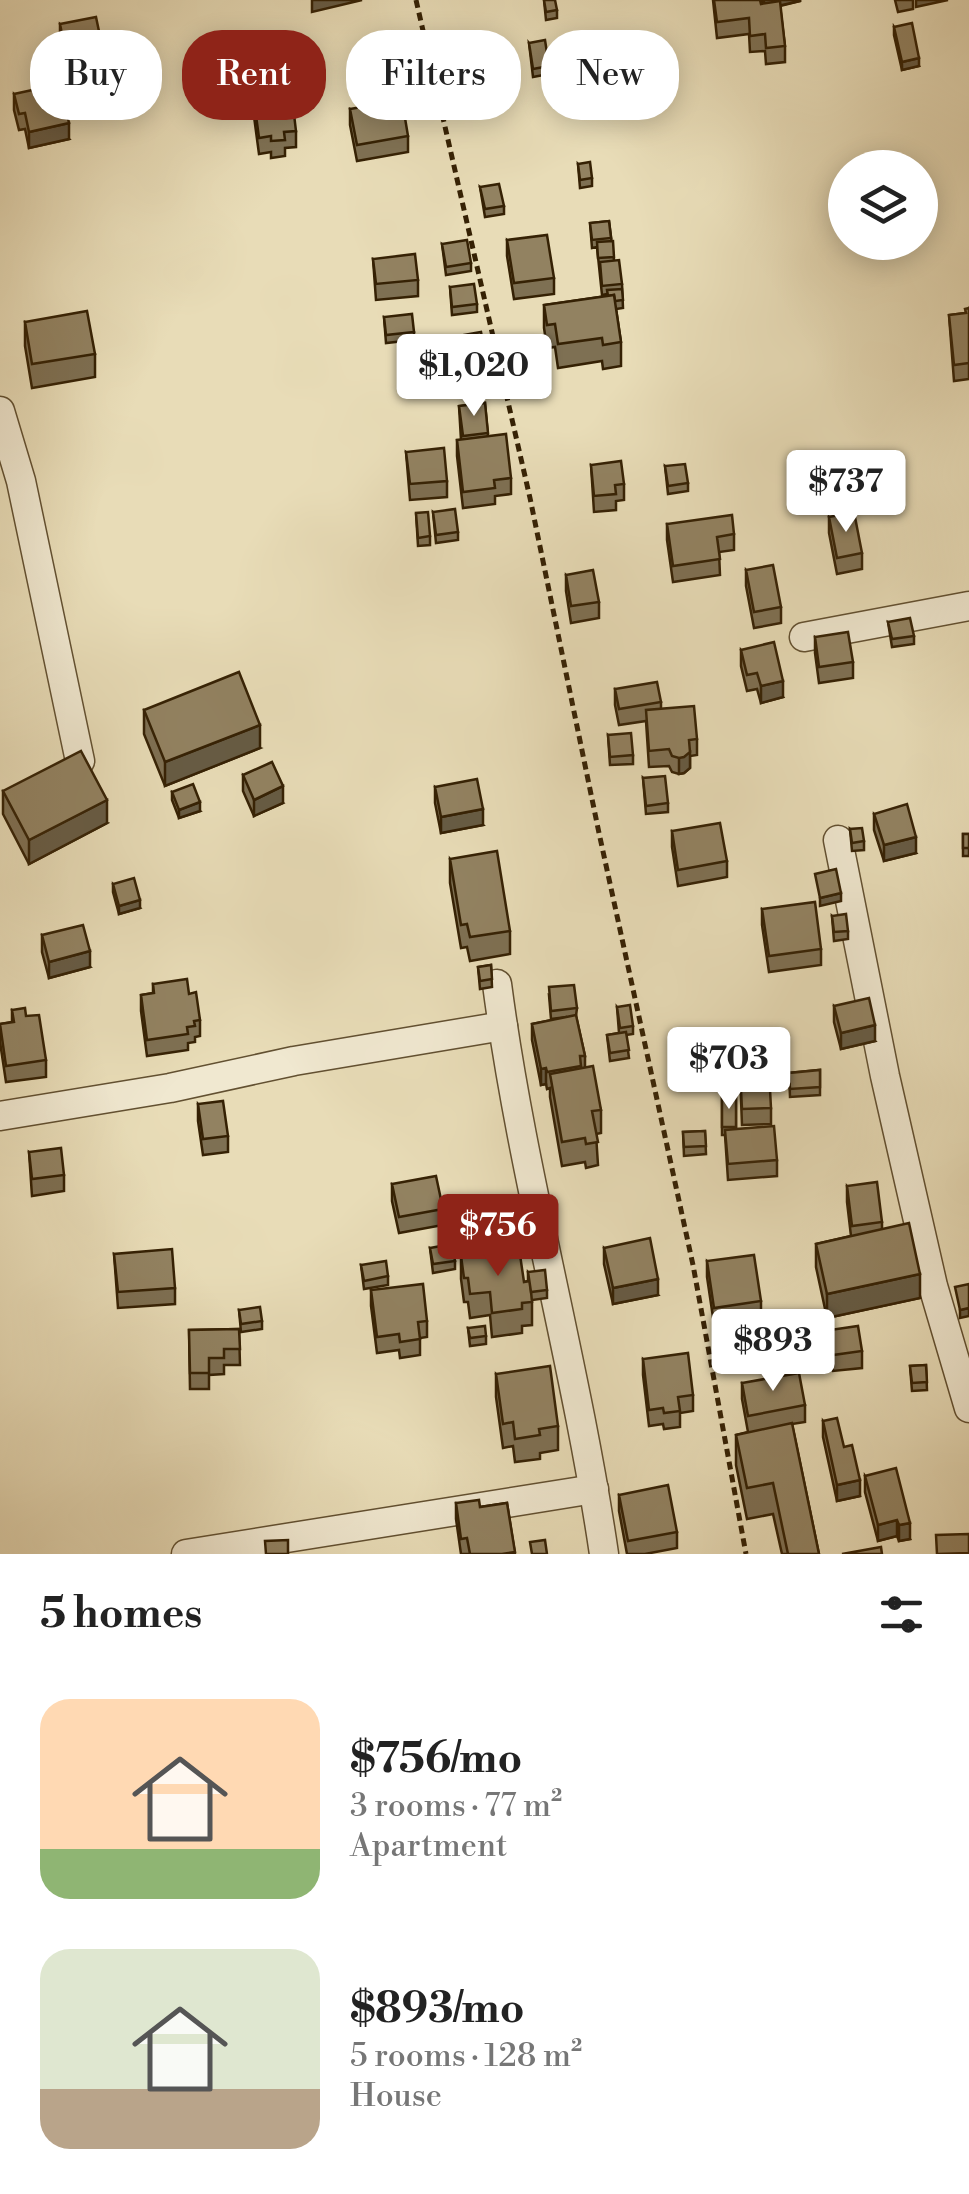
<!DOCTYPE html>
<html lang="en">
<head>
<meta charset="utf-8">
<style>
	:root { --surface:#fff; --page:#f2f2f2; --text:#222; --muted:#767676; --accent:#8f2418 }
	body { margin:0; font-family:"Libre Bodoni",serif; background:var(--page); color:var(--text); height:100vh; display:flex; flex-direction:column; font-size:38px; white-space:nowrap }
	* { box-sizing:border-box; margin:0 }
	p { font-size:32px; color:var(--muted) }
	.icon { flex:none; width:55px; height:55px; fill:none; stroke:currentColor; stroke-width:2; stroke-linecap:round; stroke-linejoin:round }
	.map { position:relative; height:1554px; overflow:hidden }
	.side { display:flex; flex-direction:column; background:var(--surface); flex:1 }
	.side>* { flex:none }
	.top-card { position:absolute; left:30px; top:30px; width:910px; height:90px; display:flex; gap:20px }
	.buttons { position:absolute; left:828px; top:150px; display:grid; gap:20px }
	.buttons a { display:grid; place-items:center; width:110px; height:110px; border-radius:50%; background:var(--surface); box-shadow:0 5px 25px #0003; font-size:50px }
	.price { position:absolute; translate:-50% -85px; padding:0 22px; border-radius:10px; background:#fff; color:#222; font-size:32px; line-height:65px; filter:drop-shadow(0 2px 5px #0008) }
	.price::after { content:''; position:absolute; left:50%; top:60px; width:30px; height:22px; margin-left:-15px; background:inherit; clip-path:polygon(0 0,100% 0,50% 100%) }
	.price.selected { background:var(--accent); color:#fff }
	ul { padding:0; list-style:none }
	li { display:flex; align-items:center; gap:30px; height:250px; padding:0 40px }
	li span { display:grid; place-items:center; flex:none; width:280px; height:200px; border-radius:30px; color:#555 }
	li>.icon { margin-inline-start:auto }
	span .icon { width:120px; height:120px; fill:#fffc; stroke-width:1 }
	li b { font-size:42px }
	h2 { display:flex; justify-content:space-between; align-items:center; height:120px; padding:0 40px; font-size:42px }
	.chip { padding:0 35px; border-radius:40px; background:var(--surface); box-shadow:0 5px 25px #0003; font-size:35px; line-height:90px }
	.chip.selected { background:var(--accent); color:#fff }
	.map>svg:first-child { display:block }
	.lines { fill:none; stroke-linecap:round; stroke-linejoin:round }
	.minor-casing { stroke:#625031; stroke-width:31 }
	.path { stroke:#352104; stroke-width:5; stroke-dasharray:8 5; stroke-linecap:butt }
	.minor { stroke:#f0e8d0; stroke-width:28 }
	.wall { fill:#7e7053; stroke:#352104; stroke-width:2.5 }
	.shaded-wall { fill:#665b44; stroke:#352104; stroke-width:2.5 }
	.building { fill:#928261; stroke:#352104; stroke-width:2.5 }
</style>
</head>
<body>
<div class="map">
<svg width="969" height="1554" viewBox="0 0 969 1554">
	<rect width="100%" height="100%" fill="#e8dcb7"/>
	<filter id="stains"><feTurbulence type="fractalNoise" baseFrequency=".002" numOctaves="4"/><feColorMatrix values="0 0 0 0 .2 0 0 0 0 .09 0 0 0 0 .02 0 0 0 .5 -.17"/></filter>
	<radialGradient id="worn" r=".72"><stop offset=".6" stop-color="#630" stop-opacity="0"/><stop offset="1" stop-color="#630" stop-opacity=".3"/></radialGradient>
	<g class="lines">
		<defs>
			<g id="minor">
				<path d="M0,411L21,481L80,761"/>
				<path d="M804,637L969,606"/>
				<path d="M838,840L885,1076L933,1286L969,1408"/>
				<path d="M497,984C522,1175 576,1363 604,1554"/>
				<path d="M0,1116L170,1088L294,1061L503,1026"/>
				<path d="M186,1554L594,1489"/>
			</g>
		</defs>
		<!-- minor casing -->
		<use href="#minor" class="minor-casing"/>
		<!-- path -->
		<path class="path" d="M416,0L530,498L599,833L693,1265L746,1554"/>
		<!-- minor -->
		<use href="#minor" class="minor"/>
	</g>
	<!-- wall -->
	<g class="wall">
		<path d="M544,0L557,10V18L546,20Z"/>
		<path d="M713,0H760L761,4L763,3L762,0H800V1L780,6L785,46V62L766,64L765,51L750,52L749,34L717,38Z"/>
		<path d="M895,0H913V9L898,12Z"/>
		<path d="M60,24L100,53L64,60L60,40Z"/>
		<path d="M894,27L919,66L902,70L894,35Z"/>
		<path d="M529,43L549,66V74L533,77Z"/>
		<path d="M365,69L396,83V92L368,96Z"/>
		<path d="M253,93L296,131V147L285,148V156L271,158V152L259,154L253,109Z"/>
		<path d="M14,94L69,139L29,148L25,129L19,130L14,110Z"/>
		<path d="M350,109L408,136V152L357,161L350,125Z"/>
		<path d="M578,164L592,178V186L580,188Z"/>
		<path d="M480,187L504,206V214L485,217Z"/>
		<path d="M609,221L614,260L622,284L623,308L616,309L621,342V366L603,369L602,361L558,368L555,347L547,348L544,328V305L607,296V294L602,295L597,247L592,248L590,223Z"/>
		<path d="M507,240L554,278V294L514,299L507,256Z"/>
		<path d="M442,244L471,263V271L446,275Z"/>
		<path d="M373,259L418,280V296L376,300Z"/>
		<path d="M450,287L477,304V312L452,315Z"/>
		<path d="M969,308V379L954,381L949,315L965,313Z"/>
		<path d="M384,317L414,332V340L386,343Z"/>
		<path d="M25,322L95,354V377L32,388L25,346Z"/>
		<path d="M447,338L486,360V376L478,378V384L469,385L468,379L452,382L447,354Z"/>
		<path d="M485,403L488,436L511,478V494L495,496V504L463,508L457,456V440H461L459,406Z"/>
		<path d="M406,452L447,481V497L410,500Z"/>
		<path d="M591,465L624,484V500L616,501V510L594,512Z"/>
		<path d="M665,466L688,483V491L668,494Z"/>
		<path d="M433,512L458,532V540L436,543Z"/>
		<path d="M416,513L430,536V545L418,546Z"/>
		<path d="M829,517L862,553V569L837,574L829,533Z"/>
		<path d="M667,524L734,534V550L719,552L720,575L673,582L667,540Z"/>
		<path d="M746,570L781,607V623L754,628L746,586Z"/>
		<path d="M566,575L599,602V618L571,623L566,591Z"/>
		<path d="M888,622L914,636V644L892,647Z"/>
		<path d="M815,637L853,662V678L819,683L815,653Z"/>
		<path d="M741,650L783,697L761,703L757,689L747,691L741,666Z"/>
		<path d="M615,689L661,702V709L697,739V755L690,756V768L684,773L679,774L672,772L669,766L649,767L646,721L619,725L615,705Z"/>
		<path d="M144,710L260,748L165,786L144,734Z"/>
		<path d="M608,735L633,755V764L610,765Z"/>
		<path d="M243,775L283,803L254,816L243,791Z"/>
		<path d="M643,778L668,803V812L646,814Z"/>
		<path d="M435,787L483,825L441,833L435,803Z"/>
		<path d="M3,791L107,823L29,864L3,814Z"/>
		<path d="M172,792L200,811L179,818L172,800Z"/>
		<path d="M874,814L916,853L884,861L874,830Z"/>
		<path d="M850,829L864,841V850L852,851Z"/>
		<path d="M672,831L727,861V877L678,886L672,847Z"/>
		<rect x="963" y="834" width="6" height="22"/>
		<path d="M450,859L510,931V954L470,961L467,947L461,948L450,883Z"/>
		<path d="M113,884L140,908L119,914L113,892Z"/>
		<path d="M762,909L821,949V965L769,972L762,925Z"/>
		<path d="M832,916L848,931V939L834,941Z"/>
		<path d="M42,935L90,967L49,978L42,952Z"/>
		<path d="M491,965L492,987L480,989L478,967Z"/>
		<path d="M153,984L189,994L200,1020V1036L195,1037V1042L188,1043V1050L147,1056L141,1011V995L153,993Z"/>
		<path d="M549,995L577,1008L576,1016L585,1056V1068L601,1110V1133L596,1134L598,1165L586,1168L585,1162L562,1166L550,1097V1088L547,1089L546,1084L541,1085L532,1040V1024L567,1017L551,1019Z"/>
		<path d="M834,1006L875,1041L841,1049L834,1022Z"/>
		<path d="M617,1007L633,1026V1034L626,1035L629,1058L610,1061L607,1035L619,1033Z"/>
		<path d="M12,1010L26,1016L46,1060V1077L6,1082L0,1042V1024L12,1022Z"/>
		<path d="M820,1070V1095L790,1097L789,1073Z"/>
		<path d="M740,1072L771,1108V1124L742,1125Z"/>
		<path d="M722,1097H736V1129L777,1160V1176L728,1180L725,1135H722Z"/>
		<path d="M198,1104L228,1136V1152L203,1155L198,1121Z"/>
		<path d="M705,1131L706,1154L684,1156L683,1132Z"/>
		<path d="M29,1152L64,1175V1191L32,1196Z"/>
		<path d="M392,1184L443,1209V1225L399,1233L392,1201Z"/>
		<path d="M847,1186L882,1222V1229L920,1298L827,1318L816,1267V1244L851,1236L847,1202Z"/>
		<path d="M430,1248L455,1261V1269L433,1273Z"/>
		<path d="M604,1248L658,1295L613,1304L604,1264Z"/>
		<path d="M114,1254L175,1288V1304L118,1308Z"/>
		<path d="M461,1256L524,1282L528,1281V1272L547,1290V1298L532,1300V1325L522,1326V1333L492,1337L490,1315L470,1318L468,1302H464L461,1279Z"/>
		<path d="M707,1261L761,1301V1317L714,1324L707,1277Z"/>
		<path d="M361,1265L388,1276V1285L364,1289Z"/>
		<path d="M371,1290L427,1321V1337L420,1338V1355L400,1358L399,1350L377,1353L371,1306Z"/>
		<path d="M239,1310L262,1321V1329L241,1332Z"/>
		<path d="M468,1328L486,1336V1344L470,1346Z"/>
		<path d="M239,1329L240,1365H224V1374L209,1375V1389H190L189,1330Z"/>
		<path d="M830,1330L862,1351V1368L833,1371L830,1346Z"/>
		<path d="M739,1345L764,1354V1362L742,1367Z"/>
		<path d="M643,1359L693,1395V1411L680,1413V1427L664,1429L663,1424L649,1426L643,1375Z"/>
		<path d="M926,1365L927,1390L912,1391L910,1366Z"/>
		<path d="M496,1374L558,1426V1450L540,1453V1459L515,1462L513,1446L503,1448L496,1397Z"/>
		<path d="M742,1383L805,1405V1422L792,1424L819,1554H782L773,1514L747,1519L736,1465V1435L748,1432L742,1399Z"/>
		<path d="M823,1421L844,1447L860,1496L837,1501L823,1437Z"/>
		<path d="M865,1476L910,1539L899,1541L897,1536L878,1541L865,1492Z"/>
		<path d="M619,1495L677,1532V1548L645,1554H627L619,1511Z"/>
		<path d="M456,1503L480,1507L507,1503L515,1554H461L456,1519Z"/>
	</g>
	<!-- shaded-wall -->
	<g class="shaded-wall">
		<path d="M312,0H362L312,12Z"/>
		<path d="M764,0H800V1L764,9Z"/>
		<path d="M916,0H948L916,7Z"/>
		<path d="M100,36V53L64,60V44Z"/>
		<path d="M919,58V66L902,70V62Z"/>
		<path d="M69,123V139L29,148V132Z"/>
		<path d="M783,681V697L761,703V686Z"/>
		<path d="M260,725V748L165,786V762Z"/>
		<path d="M690,752V768L684,773L679,774V758Z"/>
		<path d="M283,786V803L254,816V800Z"/>
		<path d="M107,800V823L29,864V840Z"/>
		<path d="M200,802V811L179,818V810Z"/>
		<path d="M483,809V825L441,833V817Z"/>
		<path d="M916,837V853L884,861V845Z"/>
		<path d="M841,893V901L820,906V898Z"/>
		<path d="M140,900V908L119,914V906Z"/>
		<path d="M90,951V967L49,978V962Z"/>
		<path d="M875,1025V1041L841,1049V1033Z"/>
		<path d="M546,1068V1084L541,1085V1069Z"/>
		<path d="M920,1274V1298L827,1318V1294Z"/>
		<path d="M658,1279V1295L613,1304V1288Z"/>
		<path d="M969,1308V1316L960,1318V1310Z"/>
		<path d="M860,1480V1496L837,1501V1485Z"/>
		<path d="M897,1520V1536L878,1541V1525Z"/>
		<path d="M910,1523V1539L899,1541V1525Z"/>
	</g>
	<!-- building -->
	<g class="building">
		<path d="M544,0H555L557,10L546,12Z"/>
		<path d="M714,0H760L761,4L780,1L785,46L766,48L765,34L750,36L749,18L717,22Z"/>
		<path d="M96,17L100,36L64,44L60,24Z"/>
		<path d="M912,23L919,58L902,62L894,27Z"/>
		<path d="M545,40L549,66L533,69L529,43Z"/>
		<path d="M393,65L396,83L368,88L365,69Z"/>
		<path d="M60,84L69,123L29,132L25,113L19,114L14,94Z"/>
		<path d="M291,89L296,131L284,132L285,140L271,141V136L259,138L253,93Z"/>
		<path d="M402,100L408,136L357,145L350,109Z"/>
		<path d="M590,162L592,178L580,180L578,164Z"/>
		<path d="M499,184L504,206L485,209L480,187Z"/>
		<path d="M609,221L611,238L592,240L590,223Z"/>
		<path d="M547,235L554,278L514,283L507,240Z"/>
		<path d="M467,240L471,263L446,267L442,244Z"/>
		<path d="M613,241L614,257L598,258L597,242Z"/>
		<path d="M415,254L418,280L376,284L373,259Z"/>
		<path d="M619,260L622,284L602,286L600,262Z"/>
		<path d="M474,284L477,304L452,307L450,287Z"/>
		<path d="M622,289L623,300L615,301L614,295L608,296L607,290Z"/>
		<path d="M614,295L621,342L603,345L602,338L558,344L555,324L547,325L544,305Z"/>
		<path d="M969,308V363L954,365L949,315L966,313L965,309Z"/>
		<path d="M87,311L95,354L32,364L25,322Z"/>
		<path d="M412,314L414,332L386,335L384,317Z"/>
		<path d="M481,332L486,360L476,362L478,368L469,369L468,363L452,366L447,338Z"/>
		<path d="M485,403L488,433L463,436L459,406Z"/>
		<path d="M506,434L511,478L494,480L495,488L463,492L457,440Z"/>
		<path d="M444,448L447,481L410,484L406,452Z"/>
		<path d="M621,461L624,484L615,485L616,494L594,496L591,465Z"/>
		<path d="M685,464L688,483L668,486L665,466Z"/>
		<path d="M455,509L458,532L436,535L433,512Z"/>
		<path d="M428,512L430,536L418,538L416,513Z"/>
		<path d="M854,512L862,553L837,558L829,517Z"/>
		<path d="M732,515L734,534L717,537L720,559L673,566L667,524Z"/>
		<path d="M773,565L781,607L754,612L746,570Z"/>
		<path d="M593,570L599,602L571,606L566,575Z"/>
		<path d="M910,618L914,636L892,639L888,622Z"/>
		<path d="M848,632L853,662L819,667L815,637Z"/>
		<path d="M774,642L783,681L761,686L757,673L747,675L741,650Z"/>
		<path d="M239,672L260,725L165,762L144,710Z"/>
		<path d="M657,682L661,702L619,709L615,689Z"/>
		<path d="M694,706L697,739L689,740L690,752L684,757L679,758L672,756L669,749L649,751L646,710Z"/>
		<path d="M631,733L633,755L610,757L608,735Z"/>
		<path d="M81,751L107,800L29,840L3,791Z"/>
		<path d="M272,762L283,786L254,800L243,775Z"/>
		<path d="M665,776L668,803L646,806L643,778Z"/>
		<path d="M477,779L483,809L441,817L435,787Z"/>
		<path d="M193,784L200,802L179,810L172,792Z"/>
		<path d="M907,804L916,837L884,845L874,814Z"/>
		<path d="M720,823L727,861L678,870L672,831Z"/>
		<path d="M862,828L864,841L852,843L850,829Z"/>
		<rect x="963" y="834" width="6" height="14"/>
		<path d="M497,851L510,931L470,937L467,924L461,925L450,859Z"/>
		<path d="M836,869L841,893L820,898L815,874Z"/>
		<path d="M134,878L140,900L119,906L113,884Z"/>
		<path d="M815,902L821,949L769,956L762,909Z"/>
		<path d="M846,914L848,931L834,932L832,916Z"/>
		<path d="M83,925L90,951L49,962L42,935Z"/>
		<path d="M491,965L492,979L480,981L478,967Z"/>
		<path d="M187,979L189,994L196,992L200,1020L194,1021L195,1026L187,1027L188,1034L147,1040L141,995L154,993L153,984Z"/>
		<path d="M574,985L577,1008L551,1011L549,987Z"/>
		<path d="M869,998L875,1025L841,1033L834,1006Z"/>
		<path d="M630,1005L633,1026L620,1028L617,1007Z"/>
		<path d="M25,1008L26,1016L39,1015L46,1060L6,1066L0,1024L14,1022L12,1010Z"/>
		<path d="M576,1015L585,1056H580L581,1066L547,1072L546,1068L541,1069L532,1024Z"/>
		<path d="M626,1032L629,1050L610,1053L607,1035Z"/>
		<path d="M593,1066L601,1110L592,1111L598,1142L586,1144L585,1138L562,1142L550,1074Z"/>
		<path d="M820,1070V1087L790,1089L789,1073Z"/>
		<path d="M769,1071L771,1108L742,1109L740,1072Z"/>
		<rect x="722" y="1097" width="14" height="30"/>
		<path d="M223,1101L228,1136L203,1139L198,1104Z"/>
		<path d="M774,1126L777,1160L728,1164L725,1130Z"/>
		<path d="M705,1131L706,1146L684,1147L683,1132Z"/>
		<path d="M61,1148L64,1175L32,1179L29,1152Z"/>
		<path d="M436,1176L443,1209L399,1217L392,1184Z"/>
		<path d="M877,1182L882,1222L852,1226L847,1186Z"/>
		<path d="M909,1223L920,1274L827,1294L816,1244Z"/>
		<path d="M650,1238L658,1279L613,1288L604,1248Z"/>
		<path d="M452,1244L455,1261L433,1264L430,1248Z"/>
		<path d="M519,1248L524,1282L530,1281L532,1302L522,1303V1309L492,1313L490,1292L470,1294L468,1278H464L461,1256Z"/>
		<path d="M172,1249L175,1288L118,1292L114,1254Z"/>
		<path d="M754,1255L761,1301L714,1308L707,1261Z"/>
		<path d="M386,1261L388,1276L364,1281L361,1265Z"/>
		<path d="M545,1270L547,1290L531,1292L528,1272Z"/>
		<path d="M423,1284L427,1321L418,1322L420,1339L400,1342L399,1334L377,1337L371,1290Z"/>
		<path d="M969,1284V1308L960,1310L955,1287Z"/>
		<path d="M260,1307L262,1321L241,1324L239,1310Z"/>
		<path d="M485,1326L486,1336L470,1338L468,1328Z"/>
		<path d="M858,1326L862,1351L833,1355L830,1330Z"/>
		<path d="M239,1329L240,1349H224V1358H209V1373H190L189,1330Z"/>
		<path d="M761,1341L764,1354L742,1358L739,1345Z"/>
		<path d="M688,1353L693,1395L678,1397L680,1411L664,1413L663,1408L649,1410L643,1359Z"/>
		<path d="M926,1365L927,1382L912,1383L910,1366Z"/>
		<path d="M550,1366L558,1426L539,1429L540,1435L515,1439L513,1422L503,1424L496,1374Z"/>
		<path d="M799,1373L805,1405L748,1416L742,1383Z"/>
		<path d="M837,1418L844,1447L852,1445L860,1480L837,1485L823,1421Z"/>
		<path d="M792,1423L819,1554H788L773,1483L747,1488L736,1435Z"/>
		<path d="M896,1468L910,1523L899,1525L897,1520L878,1525L865,1476Z"/>
		<path d="M668,1485L677,1532L628,1541L619,1495Z"/>
		<path d="M479,1500L480,1507L507,1503L515,1552L502,1554H470L467,1538L461,1539L456,1503Z"/>
		<path d="M969,1534V1553L937,1554L936,1535Z"/>
		<path d="M288,1540V1554H266L265,1541Z"/>
		<path d="M545,1540L547,1554H532L530,1542Z"/>
		<path d="M881,1547L882,1554H842Z"/>
	</g>
	<rect width="100%" height="100%" filter="url(#stains)"/>
	<rect width="100%" height="100%" fill="url(#worn)"/>
</svg>
<div class="buttons">
<a><svg class="icon" aria-label="layers" viewBox="0 0 24 24"><path d="M12 4l9 5-9 5-9-5zM3 14l9 5 9-5"/></svg></a>
</div>
<b class="price" style="left:474px;top:419px">$1,020</b>
<b class="price" style="left:846px;top:535px">$737</b>
<b class="price" style="left:729px;top:1112px">$703</b>
<b class="price selected" style="left:498px;top:1279px">$756</b>
<b class="price" style="left:773px;top:1394px">$893</b>
<div class="top-card">
<a class="chip">Buy</a>
<a class="chip selected">Rent</a>
<a class="chip">Filters</a>
<a class="chip">New</a>
</div>
</div>
<section class="side">
<h2>5 homes<svg class="icon" aria-label="filters" viewBox="0 0 24 24"><path d="M4 7h16M4 17h16"/><circle cx="9" cy="7" r="2"/><circle cx="15" cy="17" r="2"/></svg></h2>
<ul>
<li><span style="background:linear-gradient(#ffd9b3 75%,#8fb573 0)"><svg class="icon" aria-label="home" viewBox="0 0 24 24"><path d="M3 11l9-7 9 7M6 9v11h12V9"/></svg></span><div><b>$756/mo</b><p>3 rooms · 77 m²</p><p>Apartment</p></div></li>
<li><span style="background:linear-gradient(#dfe7d0 70%,#b9a48a 0)"><svg class="icon" aria-label="home" viewBox="0 0 24 24"><path d="M3 11l9-7 9 7M6 9v11h12V9"/></svg></span><div><b>$893/mo</b><p>5 rooms · 128 m²</p><p>House</p></div></li>
</ul>
</section>
</body>
</html>
